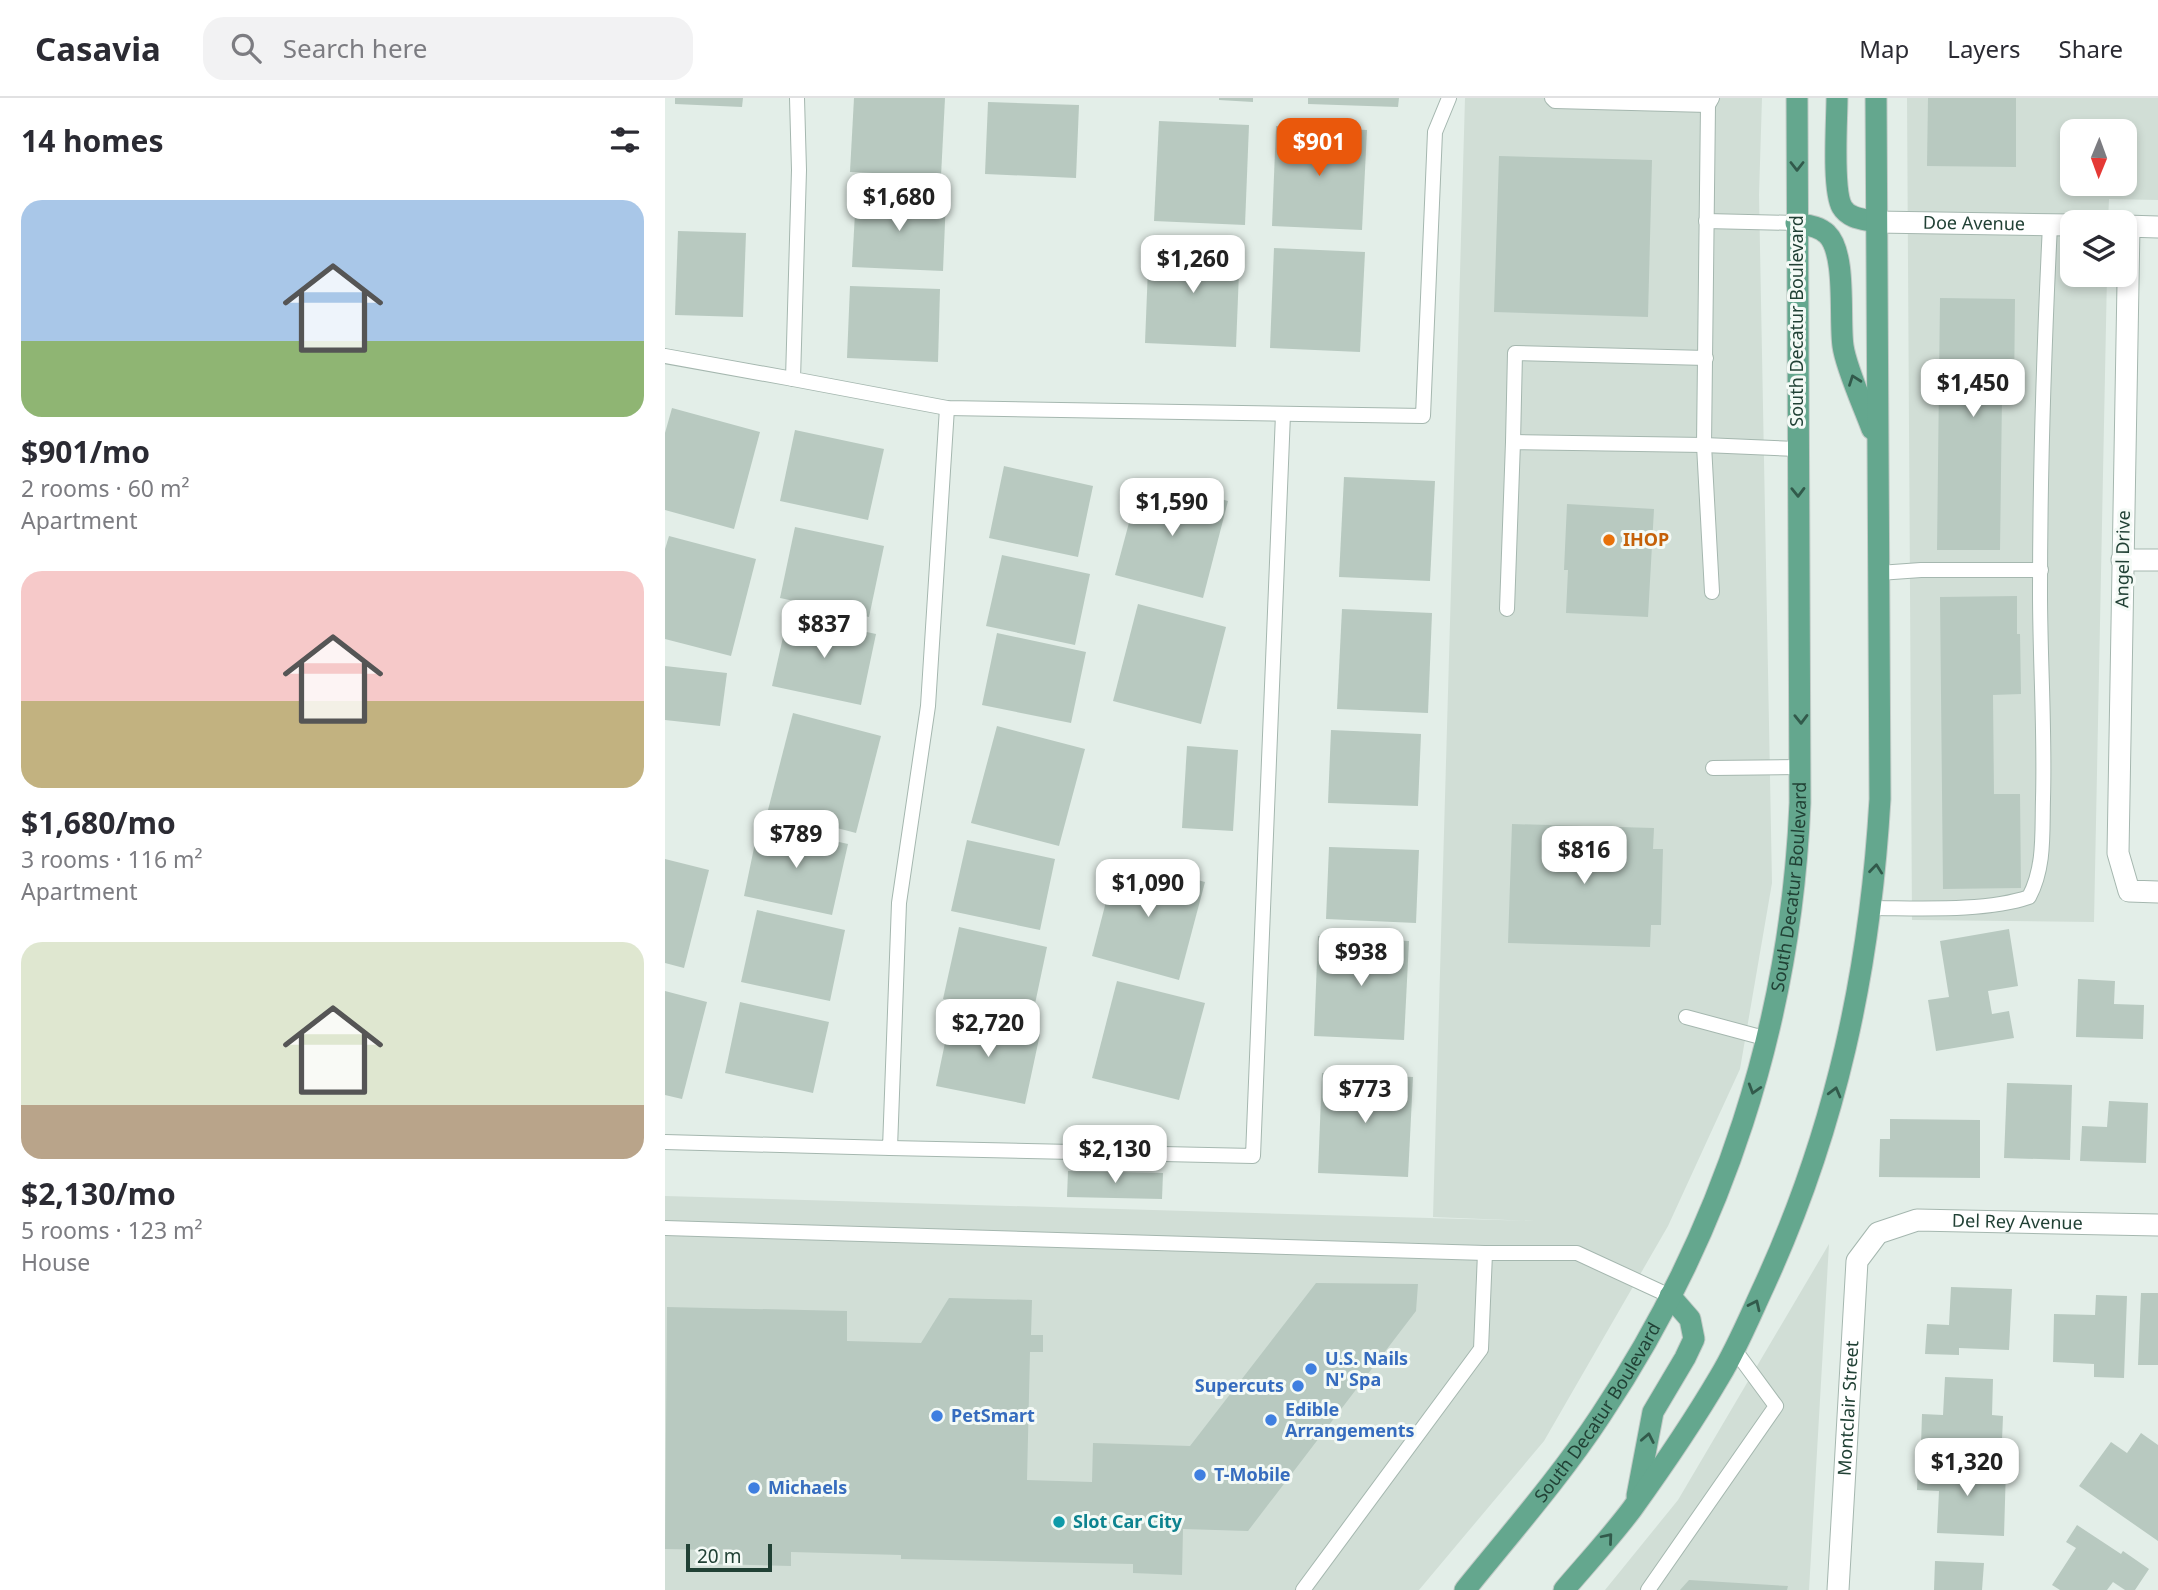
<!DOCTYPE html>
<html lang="en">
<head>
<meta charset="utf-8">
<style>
	:root { --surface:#fff; --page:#f2f2f3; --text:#2b2b33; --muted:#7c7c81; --line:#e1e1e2; --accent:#ea580c }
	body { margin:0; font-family:"Noto Sans",sans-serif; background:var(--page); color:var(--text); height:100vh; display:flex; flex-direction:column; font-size:26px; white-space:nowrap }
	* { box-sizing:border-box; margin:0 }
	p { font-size:23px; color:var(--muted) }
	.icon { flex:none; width:38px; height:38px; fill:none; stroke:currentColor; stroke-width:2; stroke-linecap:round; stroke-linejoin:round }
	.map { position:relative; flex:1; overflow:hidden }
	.details { display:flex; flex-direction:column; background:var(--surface); width:665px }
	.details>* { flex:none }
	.needle { width:46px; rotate:181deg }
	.tools { position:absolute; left:1395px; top:21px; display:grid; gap:14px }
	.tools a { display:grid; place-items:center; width:77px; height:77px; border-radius:14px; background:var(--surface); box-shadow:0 4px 10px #0003; font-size:35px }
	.scale { position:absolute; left:21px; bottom:18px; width:86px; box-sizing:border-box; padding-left:7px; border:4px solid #214135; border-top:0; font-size:19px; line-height:24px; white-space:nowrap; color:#214135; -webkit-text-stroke:5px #f4faf6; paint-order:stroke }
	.price { position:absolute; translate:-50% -60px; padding:0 16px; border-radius:14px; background:#fff; color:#222; font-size:23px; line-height:46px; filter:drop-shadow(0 2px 4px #0008) }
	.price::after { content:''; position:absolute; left:50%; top:42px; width:21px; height:16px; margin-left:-10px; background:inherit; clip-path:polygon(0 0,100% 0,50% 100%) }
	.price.selected { background:var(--accent); color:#fff }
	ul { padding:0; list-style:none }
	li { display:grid; align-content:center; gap:14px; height:371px; padding:0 21px }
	li span { display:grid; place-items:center; height:217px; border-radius:21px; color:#555 }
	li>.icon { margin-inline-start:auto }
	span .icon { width:126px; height:126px; fill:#fffc; stroke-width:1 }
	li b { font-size:30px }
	h2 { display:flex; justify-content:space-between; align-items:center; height:84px; padding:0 21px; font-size:30px }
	header { display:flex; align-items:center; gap:42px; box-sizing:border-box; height:98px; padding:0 35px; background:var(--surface); border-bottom:2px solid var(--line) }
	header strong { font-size:33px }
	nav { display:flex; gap:38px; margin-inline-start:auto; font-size:24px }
	.search { width:490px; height:63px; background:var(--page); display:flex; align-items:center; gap:18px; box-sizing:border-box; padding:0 24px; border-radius:21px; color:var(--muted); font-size:26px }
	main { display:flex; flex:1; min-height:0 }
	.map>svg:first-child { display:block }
	.built { fill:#d1ded6; fill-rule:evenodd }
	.building { fill:#b8c9c0 }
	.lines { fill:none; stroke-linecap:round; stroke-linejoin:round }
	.service-casing { stroke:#a5b7af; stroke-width:16 }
	.minor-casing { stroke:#a5b7af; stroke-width:23 }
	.primary-casing { stroke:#c1cac6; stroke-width:23 }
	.service { stroke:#fff; stroke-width:14 }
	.minor { stroke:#fff; stroke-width:21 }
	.primary { stroke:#64a78e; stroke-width:21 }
	.oneway { stroke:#325a4b }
	.food-dot { fill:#e8710a; stroke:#f4faf6; stroke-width:2.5 }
	.shop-dot { fill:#3f7fe0; stroke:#f4faf6; stroke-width:2.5 }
	.culture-dot { fill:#0f9aa8; stroke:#f4faf6; stroke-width:2.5 }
	.labels { text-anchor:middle; stroke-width:6; stroke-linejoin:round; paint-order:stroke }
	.street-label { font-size:18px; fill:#214135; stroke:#f4faf6 }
	.food-label { font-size:18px; font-weight:bold; fill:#c56008; stroke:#f4faf6; text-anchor:start }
	.shop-label { font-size:18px; font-weight:bold; fill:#366cbe; stroke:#f4faf6; text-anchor:start }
	.culture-label { font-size:18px; font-weight:bold; fill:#0d838f; stroke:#f4faf6; text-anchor:start }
</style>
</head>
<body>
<header>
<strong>Casavia</strong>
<div class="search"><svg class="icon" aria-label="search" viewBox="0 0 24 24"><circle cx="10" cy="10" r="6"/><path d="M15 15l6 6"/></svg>Search here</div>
<nav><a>Map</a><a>Layers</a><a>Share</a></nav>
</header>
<main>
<section class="details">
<h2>14 homes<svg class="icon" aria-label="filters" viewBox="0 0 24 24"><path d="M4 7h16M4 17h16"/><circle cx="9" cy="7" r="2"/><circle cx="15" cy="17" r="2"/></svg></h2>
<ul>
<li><span style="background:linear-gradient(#a9c7e8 65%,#8fb573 0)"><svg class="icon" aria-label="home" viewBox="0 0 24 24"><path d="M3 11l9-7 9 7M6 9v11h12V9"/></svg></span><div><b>$901/mo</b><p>2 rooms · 60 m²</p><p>Apartment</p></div></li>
<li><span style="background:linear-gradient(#f6c9c9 60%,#c2b280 0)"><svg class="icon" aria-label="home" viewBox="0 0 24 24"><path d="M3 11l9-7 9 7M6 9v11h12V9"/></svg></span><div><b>$1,680/mo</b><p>3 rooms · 116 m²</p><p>Apartment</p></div></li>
<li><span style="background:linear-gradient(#dfe7d0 75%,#b9a48a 0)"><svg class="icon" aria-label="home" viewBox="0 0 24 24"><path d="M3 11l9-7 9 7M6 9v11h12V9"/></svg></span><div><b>$2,130/mo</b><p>5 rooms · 123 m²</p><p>House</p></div></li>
</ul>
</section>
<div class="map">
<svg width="1493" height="1492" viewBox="0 0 1493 1492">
	<rect width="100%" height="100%" fill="#e3eee8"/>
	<!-- built -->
	<g class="built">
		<path d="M800,0H1097L1094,97L1107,785L1075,971L1003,1128L879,1343L754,1492H0V1098L870,1123L768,1119Z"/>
		<path d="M1242,0H1493V102L1444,101L1443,124H1407V177H1442L1429,824L1247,822ZM1407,33H1460V86H1407Z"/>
		<path d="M1164,1146L1144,1492H940L1013,1402Z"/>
	</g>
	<!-- building -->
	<g class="building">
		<path d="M10,0H78L77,9L10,6Z"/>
		<path d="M189,0H280L276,78L185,74Z"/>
		<path d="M554,0H588V4L554,2Z"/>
		<path d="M643,0H734L733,9L643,6Z"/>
		<path d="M1263,0H1351V69L1262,68Z"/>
		<path d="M323,4L414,7L411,80L320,76Z"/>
		<path d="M494,23L584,27L580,127L489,123Z"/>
		<path d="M611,28L702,32L697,132L607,128Z"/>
		<path d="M834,58L987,62L983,219L829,214Z"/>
		<path d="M191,97L281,100L278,173L187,169Z"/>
		<path d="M13,133L81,135L78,219L10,217Z"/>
		<path d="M484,145L575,149L571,249L480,245Z"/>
		<path d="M609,150L700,154L695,254L605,250Z"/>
		<path d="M185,188L275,191L273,264L182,260Z"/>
		<path d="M1275,200L1350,201L1349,298H1337L1335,452H1272Z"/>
		<path d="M7,310L95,334L69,431L0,412V335Z"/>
		<path d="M130,332L219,351L203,422L115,403Z"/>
		<path d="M339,368L428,388L413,459L324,440Z"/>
		<path d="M679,379L770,383L765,483L674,479Z"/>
		<path d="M476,380L563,403L538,500L450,477Z"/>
		<path d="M902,406L989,411L983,519L901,515L903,472H899Z"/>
		<path d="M130,429L219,448L204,519L115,500Z"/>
		<path d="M4,438L91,461L66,558L0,541V451Z"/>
		<path d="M337,457L425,476L410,547L321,528Z"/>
		<path d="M1352,498V536H1355L1356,596L1328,597L1329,696H1355L1356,790L1278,791L1275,499Z"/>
		<path d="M473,506L561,529L536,626L448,603Z"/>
		<path d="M677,511L767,515L763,615L672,611Z"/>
		<path d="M123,517L211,536L196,607L107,588Z"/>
		<path d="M332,535L421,554L406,625L317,607Z"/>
		<path d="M0,568L62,575L55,628L0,622Z"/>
		<path d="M128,615L216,638L191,735L103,712Z"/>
		<path d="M332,628L420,651L394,748L306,725Z"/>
		<path d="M666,632L756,636L753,708L663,705Z"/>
		<path d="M522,648L573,652L568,733L517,730Z"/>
		<path d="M94,726L183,746L167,817L79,798Z"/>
		<path d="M847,726L989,730L988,751H998L996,827H986L985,849L843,845Z"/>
		<path d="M302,742L390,761L375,832L286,813Z"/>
		<path d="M664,749L754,752L751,825L661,821Z"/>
		<path d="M0,761L44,772L19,870L0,865Z"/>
		<path d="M452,761L540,784L514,882L427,858Z"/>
		<path d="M92,812L180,832L165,903L76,884Z"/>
		<path d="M294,829L382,849L367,920L278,901Z"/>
		<path d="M1344,831L1353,888L1323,893L1327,916L1344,913L1349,940L1271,953L1263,902L1284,899L1275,843Z"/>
		<path d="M653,838L744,843L739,942L649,938Z"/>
		<path d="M1413,881L1450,883L1449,906L1479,907L1478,941L1411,939Z"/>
		<path d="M452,883L540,905L514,1002L427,980Z"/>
		<path d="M0,893L42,904L17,1001L0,997Z"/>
		<path d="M75,904L164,924L148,995L60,975Z"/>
		<path d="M286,916L375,936L360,1006L271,988Z"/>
		<path d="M657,975L748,979L743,1079L653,1075Z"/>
		<path d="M1342,985L1407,987L1405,1062L1339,1060Z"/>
		<path d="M1444,1003L1483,1005L1481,1065L1415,1063L1417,1028L1442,1029Z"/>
		<path d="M1225,1021L1315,1022V1080L1214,1079L1215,1041H1225Z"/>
		<path d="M403,1073L498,1075L497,1101L402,1099Z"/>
		<path d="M651,1185L753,1186L751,1213L583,1433L518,1431L517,1477L468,1475V1466L236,1461V1457L126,1454V1468L46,1466L47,1452L0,1451L2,1209L182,1213V1243L256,1245L284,1200L367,1202L366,1237H378V1254H365L362,1382L427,1384L428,1345L525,1348Z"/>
		<path d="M1286,1189L1347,1191L1344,1252L1294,1250V1257L1260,1256L1262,1226L1284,1227Z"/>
		<path d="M1476,1195H1493V1267H1473Z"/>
		<path d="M1431,1197L1462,1198L1459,1280L1429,1279V1266L1388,1264L1389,1216L1430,1217Z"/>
		<path d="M1280,1279L1328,1281L1327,1317L1338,1318L1337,1343L1289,1342V1349L1256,1348L1257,1316L1278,1317Z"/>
		<path d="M1476,1335L1493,1347V1443L1414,1388L1446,1344L1462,1355Z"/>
		<path d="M1253,1366L1341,1370L1339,1438L1272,1435L1274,1393L1252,1392Z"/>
		<path d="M1412,1427L1456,1456L1458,1453L1484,1471L1470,1492H1460L1448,1484L1442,1492H1395L1387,1487L1411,1450L1401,1444Z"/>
		<path d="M1270,1463L1319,1465L1317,1492H1269Z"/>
		<path d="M1024,1482L1123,1488L1122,1492H1015Z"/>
	</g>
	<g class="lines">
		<defs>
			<g id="service">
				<path d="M132,0L134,72L128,281L282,310L758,318L770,34L784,0"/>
				<path d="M887,0L890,3L1043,7"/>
				<path d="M1041,123L1131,125"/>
				<path d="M0,258L128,281"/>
				<path d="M848,344L850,255L1041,260"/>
				<path d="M1214,475L1256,472H1376"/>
				<path d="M1047,494L1039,347L1043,7L1047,0"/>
				<path d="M842,511L848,344L1039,347L1132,351"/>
				<path d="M1048,670L1135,669"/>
				<path d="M1206,810C1252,810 1321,814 1364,799C1380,769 1377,735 1378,701C1380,632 1375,563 1375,494C1375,372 1379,249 1385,127"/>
				<path d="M1021,919L1103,941"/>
				<path d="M0,1044L225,1050L234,805L263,608L282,310"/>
				<path d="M225,1050L588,1058L618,316"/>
				<path d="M0,1130L820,1155H912L1005,1198"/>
				<path d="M638,1492L816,1251L820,1155"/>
				<path d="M983,1492L1111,1308L1069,1251"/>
			</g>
			<g id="minor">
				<path id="s1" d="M1211,124L1407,127"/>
				<path d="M1460,128L1493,129"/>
				<path d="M1464,128L1453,755L1464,793L1493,794"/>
				<path d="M1457,462H1493"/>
				<path id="s2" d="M1173,1492L1192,1163L1213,1135L1252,1122L1493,1127"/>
			</g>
			<g id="primary">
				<path d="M1172,0C1172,23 1167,91 1177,109C1184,121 1199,121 1211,124"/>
				<path d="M1131,125C1142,127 1154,128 1162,136C1182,155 1174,221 1178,248C1181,270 1199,309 1207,331"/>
				<path d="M972,1398L988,1314L1020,1260L1029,1241L1025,1221L1005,1198"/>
				<path id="s3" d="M800,1492C846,1435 896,1378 936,1317C1058,1134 1126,924 1135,705L1132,0"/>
				<path d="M899,1492C922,1465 946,1439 967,1411C998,1368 1028,1324 1055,1278C1072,1250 1085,1218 1099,1188C1171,1031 1205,873 1215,701L1211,0"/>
			</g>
		</defs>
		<!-- service casing -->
		<use href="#service" class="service-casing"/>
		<!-- minor casing -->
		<use href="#minor" class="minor-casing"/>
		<!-- primary casing -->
		<use href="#primary" class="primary-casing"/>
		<!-- service -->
		<use href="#service" class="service"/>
		<!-- minor -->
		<use href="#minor" class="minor"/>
		<!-- primary -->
		<use href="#primary" class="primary"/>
	</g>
	<!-- one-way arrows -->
	<defs><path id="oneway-chevron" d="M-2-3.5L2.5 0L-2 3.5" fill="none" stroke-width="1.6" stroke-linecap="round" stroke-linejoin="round" transform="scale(1.75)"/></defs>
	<g class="oneway">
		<use href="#oneway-chevron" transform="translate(1132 68) rotate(90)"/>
		<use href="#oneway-chevron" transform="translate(1189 282) rotate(-110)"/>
		<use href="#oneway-chevron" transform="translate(1133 394) rotate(89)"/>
		<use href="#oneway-chevron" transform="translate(1136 621) rotate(89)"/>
		<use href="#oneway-chevron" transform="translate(1211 771) rotate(-84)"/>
		<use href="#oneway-chevron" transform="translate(1089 991) rotate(107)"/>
		<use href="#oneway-chevron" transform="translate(1170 994) rotate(-75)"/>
		<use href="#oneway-chevron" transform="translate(1090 1207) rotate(-65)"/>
		<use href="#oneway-chevron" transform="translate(983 1340) rotate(-79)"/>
		<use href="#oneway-chevron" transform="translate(943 1440) rotate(-50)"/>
	</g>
	<!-- markers -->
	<circle class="food-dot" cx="944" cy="442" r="7"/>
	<g class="shop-dot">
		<circle cx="646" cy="1271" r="7"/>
		<circle cx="633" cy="1288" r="7"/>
		<circle cx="272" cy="1318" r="7"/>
		<circle cx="606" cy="1322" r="7"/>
		<circle cx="535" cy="1377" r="7"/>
		<circle cx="89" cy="1390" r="7"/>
	</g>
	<circle class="culture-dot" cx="394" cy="1424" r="7"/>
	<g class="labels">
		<!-- street labels -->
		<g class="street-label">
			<text dy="6" stroke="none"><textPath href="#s1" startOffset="98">Doe Avenue</textPath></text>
			<text transform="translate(1132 223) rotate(-90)" y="6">South Decatur Boulevard</text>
			<text transform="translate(1458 461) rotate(-89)" y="6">Angel Drive</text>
			<text dy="6" stroke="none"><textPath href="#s3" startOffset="789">South Decatur Boulevard</textPath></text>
			<text dy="6" stroke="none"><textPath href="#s2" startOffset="506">Del Rey Avenue</textPath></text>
			<text dy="6" stroke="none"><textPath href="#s2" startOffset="182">Montclair Street</textPath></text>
			<text dy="6" stroke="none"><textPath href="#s3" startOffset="222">South Decatur Boulevard</textPath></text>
		</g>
		<!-- food labels -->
		<g class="food-label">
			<text x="958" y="448">IHOP</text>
		</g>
		<!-- shop labels -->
		<g class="shop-label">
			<text x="660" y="1267">U.S. Nails<tspan x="660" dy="21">N' Spa</tspan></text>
			<text x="619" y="1294" text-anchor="end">Supercuts</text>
			<text x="620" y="1318">Edible<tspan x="620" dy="21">Arrangements</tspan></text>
			<text x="286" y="1324">PetSmart</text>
			<text x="549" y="1383">T-Mobile</text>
			<text x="103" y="1396">Michaels</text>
		</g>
		<!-- culture labels -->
		<g class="culture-label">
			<text x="408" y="1430">Slot Car City</text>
		</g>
	</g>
</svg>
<div class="tools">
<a><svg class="needle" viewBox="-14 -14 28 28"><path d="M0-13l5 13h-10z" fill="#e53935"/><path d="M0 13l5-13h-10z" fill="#7c7c81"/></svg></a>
<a><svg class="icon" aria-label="layers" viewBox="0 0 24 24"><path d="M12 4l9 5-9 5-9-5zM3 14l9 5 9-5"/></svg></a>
</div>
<div class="scale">20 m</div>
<b class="price selected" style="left:654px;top:80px">$901</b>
<b class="price" style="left:234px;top:135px">$1,680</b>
<b class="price" style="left:528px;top:197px">$1,260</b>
<b class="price" style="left:1308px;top:321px">$1,450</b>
<b class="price" style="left:507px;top:440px">$1,590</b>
<b class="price" style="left:159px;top:562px">$837</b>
<b class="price" style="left:131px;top:772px">$789</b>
<b class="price" style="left:919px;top:788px">$816</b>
<b class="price" style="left:483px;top:821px">$1,090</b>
<b class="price" style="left:696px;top:890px">$938</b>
<b class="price" style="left:323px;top:961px">$2,720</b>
<b class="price" style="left:700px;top:1027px">$773</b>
<b class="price" style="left:450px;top:1087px">$2,130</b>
<b class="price" style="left:1302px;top:1400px">$1,320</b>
</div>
</main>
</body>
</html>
